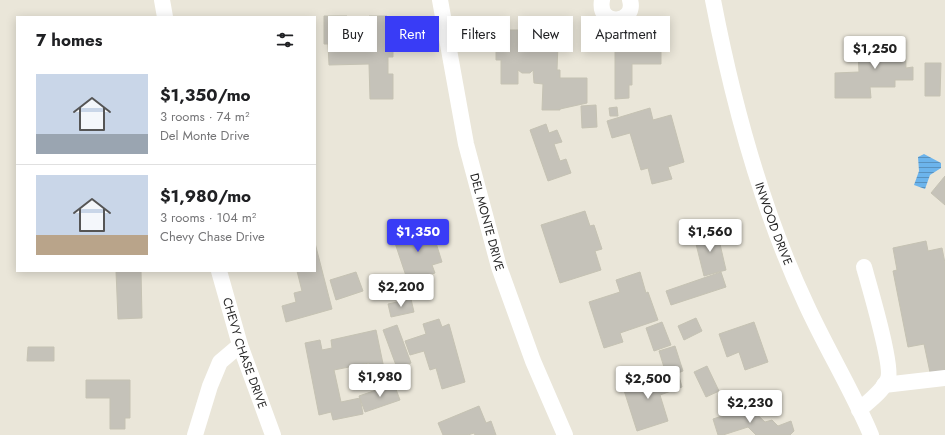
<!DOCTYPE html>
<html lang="en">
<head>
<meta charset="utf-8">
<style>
	:root { --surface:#fff; --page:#f6f6f6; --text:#202124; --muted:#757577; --line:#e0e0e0; --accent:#393cf6 }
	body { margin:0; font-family:Jost,sans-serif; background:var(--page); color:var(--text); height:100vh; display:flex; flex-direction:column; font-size:15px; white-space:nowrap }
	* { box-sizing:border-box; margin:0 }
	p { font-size:13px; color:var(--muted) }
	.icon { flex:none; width:22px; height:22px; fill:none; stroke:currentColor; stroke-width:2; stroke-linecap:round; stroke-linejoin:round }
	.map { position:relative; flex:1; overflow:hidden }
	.side { position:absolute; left:16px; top:16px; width:300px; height:256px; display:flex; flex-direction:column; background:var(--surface); border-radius:0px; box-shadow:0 2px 10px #0003 }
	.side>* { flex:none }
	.banner { position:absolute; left:328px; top:16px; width:380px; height:36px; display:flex; gap:8px }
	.price { position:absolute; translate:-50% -34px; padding:0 9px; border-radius:4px; background:#fff; color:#222; font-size:13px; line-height:26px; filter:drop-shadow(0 1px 2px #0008) }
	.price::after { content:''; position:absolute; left:50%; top:24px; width:12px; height:9px; margin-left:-6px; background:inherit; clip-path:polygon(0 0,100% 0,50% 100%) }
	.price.selected { background:var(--accent); color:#fff }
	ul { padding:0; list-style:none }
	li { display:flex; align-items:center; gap:12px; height:100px; padding:0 20px }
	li+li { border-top:1px solid var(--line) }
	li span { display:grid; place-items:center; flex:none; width:112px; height:80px; border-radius:0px; color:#555 }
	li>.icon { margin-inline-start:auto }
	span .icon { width:48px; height:48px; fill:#fffc; stroke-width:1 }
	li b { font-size:17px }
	h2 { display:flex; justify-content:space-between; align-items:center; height:48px; padding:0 20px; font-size:17px }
	.tag { padding:0 14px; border-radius:0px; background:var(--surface); box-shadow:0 2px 10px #0003; font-size:14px; line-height:36px }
	.tag.selected { background:var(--accent); color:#fff }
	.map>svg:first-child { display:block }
	.water { fill:url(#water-rules) }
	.building { fill:#c5c2b9; stroke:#c5c2b3 }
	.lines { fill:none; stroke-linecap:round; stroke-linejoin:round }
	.minor { stroke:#fff; stroke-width:16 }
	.labels { text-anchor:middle; stroke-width:3; stroke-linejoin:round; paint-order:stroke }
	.street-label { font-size:12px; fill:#272727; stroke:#fff }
</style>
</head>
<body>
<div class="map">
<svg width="945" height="435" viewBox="0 0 945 435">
	<defs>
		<pattern id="water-rules" width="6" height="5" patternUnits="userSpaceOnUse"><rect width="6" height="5" fill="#6cb4ec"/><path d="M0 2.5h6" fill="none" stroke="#5992bf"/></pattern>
	</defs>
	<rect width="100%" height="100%" fill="#eae6d9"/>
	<!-- water -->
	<path class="water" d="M924,154L941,163V168L930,175L925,189L914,185L919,171L918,157Z"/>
	<!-- building -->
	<g class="building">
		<path d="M324,16H347V30H369V16H387V40H393V57H388V74H393V99H370L369,64L329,65L328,44H324Z"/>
		<path d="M519,26H533V31H551V44H558L557,70H560V78H587V103L560,109V110H542L543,84L534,83L533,70L530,73H522L518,70V84H501V60H496V44H501V30H519Z"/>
		<path d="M615,26H661V64H632V85H629V98L615,99Z"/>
		<path d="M875,39H905L906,68L913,67V80H895V87H870L871,98H835V73L859,72L858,52H875Z"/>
		<path d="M925,63H941L940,96H925Z"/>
		<path d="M596,105L597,127L582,128L581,106Z"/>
		<path d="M617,107L618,116H610L609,108Z"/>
		<path d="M650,108L653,120L671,115L684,162L668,167L672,179L652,184L648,168L641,170L630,133L612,138L607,121Z"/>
		<path d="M546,124L549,133L557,130L562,142L554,144L560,161L566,159L571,173L548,181L530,130Z"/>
		<path d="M945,176V205L931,193Z"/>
		<path d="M585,211L590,226L594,225L602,249L595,251L601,270L560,283L541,225Z"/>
		<path d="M422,226L424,233L432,230L442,262L432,265L435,273L408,282L394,240L404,237L403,232Z"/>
		<path d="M717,231L726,270L704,276L694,236Z"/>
		<path d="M926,241L928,251L942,248L945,263V374L931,377L924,344L908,347L893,271L897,270L893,248Z"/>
		<path d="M315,243L332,309L286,322L282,306L296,302L294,293L302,291L297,271H315Z"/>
		<path d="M116,271H141L142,318L118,319Z"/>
		<path d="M356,272L363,291L336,300L330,280Z"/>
		<path d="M640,272L646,293L648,292L658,320L620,333L623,342L604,348L589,302L620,292L616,280Z"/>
		<path d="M721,272L726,287L671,305L666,291Z"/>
		<path d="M411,299L414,312L391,317L388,304Z"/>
		<path d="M696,318L702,331L684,340L678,326Z"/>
		<path d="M439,319L442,327L449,324L465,382L442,389L436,368L430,370L424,351L410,355L405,341L426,334L423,324Z"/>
		<path d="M662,322L671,345L654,351L646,328Z"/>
		<path d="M754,322L768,362L745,370L739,352L727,357L719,334Z"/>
		<path d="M397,325L411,363L397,368L383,330Z"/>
		<path d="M376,330L386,378L372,380L369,363L334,370L341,402L360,398L363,414L333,420L331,412L319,415L305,343L320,340L322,350L332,348L331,340Z"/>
		<path d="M675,346L683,371L667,377L659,351Z"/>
		<path d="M28,347H54V361H27Z"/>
		<path d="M707,366L719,391L706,397L694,372Z"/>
		<path d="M641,375L643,381L652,378L654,384L679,376L682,387L660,395L668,421L637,431L621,381Z"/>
		<path d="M86,380H130V418H125V429H110V398H86Z"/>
		<path d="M394,384L400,400L365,412L359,396Z"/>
		<path d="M479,406L486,423L491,421L496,435H475L474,433L468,435H443L438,423Z"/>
		<path d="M749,407L765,422L772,420L778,426L791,421L794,431L790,435H756L748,427L723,435H718L713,419Z"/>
	</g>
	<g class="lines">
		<!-- minor -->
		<g class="minor">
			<path d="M162,0L165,17"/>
			<path id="s1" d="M440,0L466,144L499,267L533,361L565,435"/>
			<path d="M602,0C597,28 637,24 630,0"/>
			<path id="s2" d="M713,0C733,104 761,208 806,304C826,348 852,390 871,435"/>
			<path id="s3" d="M219,271L240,345L273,435"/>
			<path d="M884,385L945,378"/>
			<path d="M859,410C869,401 883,391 888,379C893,366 869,285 864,267"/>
			<path d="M195,435L210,386L220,362L240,345"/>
		</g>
	</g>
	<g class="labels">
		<!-- street labels -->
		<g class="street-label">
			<text dy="4" stroke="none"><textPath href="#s1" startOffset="227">DEL MONTE DRIVE</textPath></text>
			<text dy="4" stroke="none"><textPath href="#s2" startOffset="232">INWOOD DRIVE</textPath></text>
			<text dy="4" stroke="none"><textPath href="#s3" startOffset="86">CHEVY CHASE DRIVE</textPath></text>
		</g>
	</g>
</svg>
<b class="price" style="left:875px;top:70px">$1,250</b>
<b class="price selected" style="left:418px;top:253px">$1,350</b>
<b class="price" style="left:710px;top:253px">$1,560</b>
<b class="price" style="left:401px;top:308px">$2,200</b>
<b class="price" style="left:380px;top:398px">$1,980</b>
<b class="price" style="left:648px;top:400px">$2,500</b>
<b class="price" style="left:750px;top:424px">$2,230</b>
<div class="banner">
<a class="tag">Buy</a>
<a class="tag selected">Rent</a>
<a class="tag">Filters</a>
<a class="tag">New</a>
<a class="tag">Apartment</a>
</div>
<section class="side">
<h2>7 homes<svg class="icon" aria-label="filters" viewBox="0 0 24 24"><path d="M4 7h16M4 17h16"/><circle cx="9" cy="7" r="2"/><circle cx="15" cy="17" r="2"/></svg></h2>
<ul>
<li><span style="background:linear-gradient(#c9d6e8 75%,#9aa5b1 0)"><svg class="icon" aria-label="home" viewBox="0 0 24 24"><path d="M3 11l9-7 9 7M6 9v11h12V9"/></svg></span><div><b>$1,350/mo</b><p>3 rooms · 74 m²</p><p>Del Monte Drive</p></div></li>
<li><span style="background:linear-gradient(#c9d6e8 75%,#b9a48a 0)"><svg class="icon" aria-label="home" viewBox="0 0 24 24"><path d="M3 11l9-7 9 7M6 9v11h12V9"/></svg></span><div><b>$1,980/mo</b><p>3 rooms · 104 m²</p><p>Chevy Chase Drive</p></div></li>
</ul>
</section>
</div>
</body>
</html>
